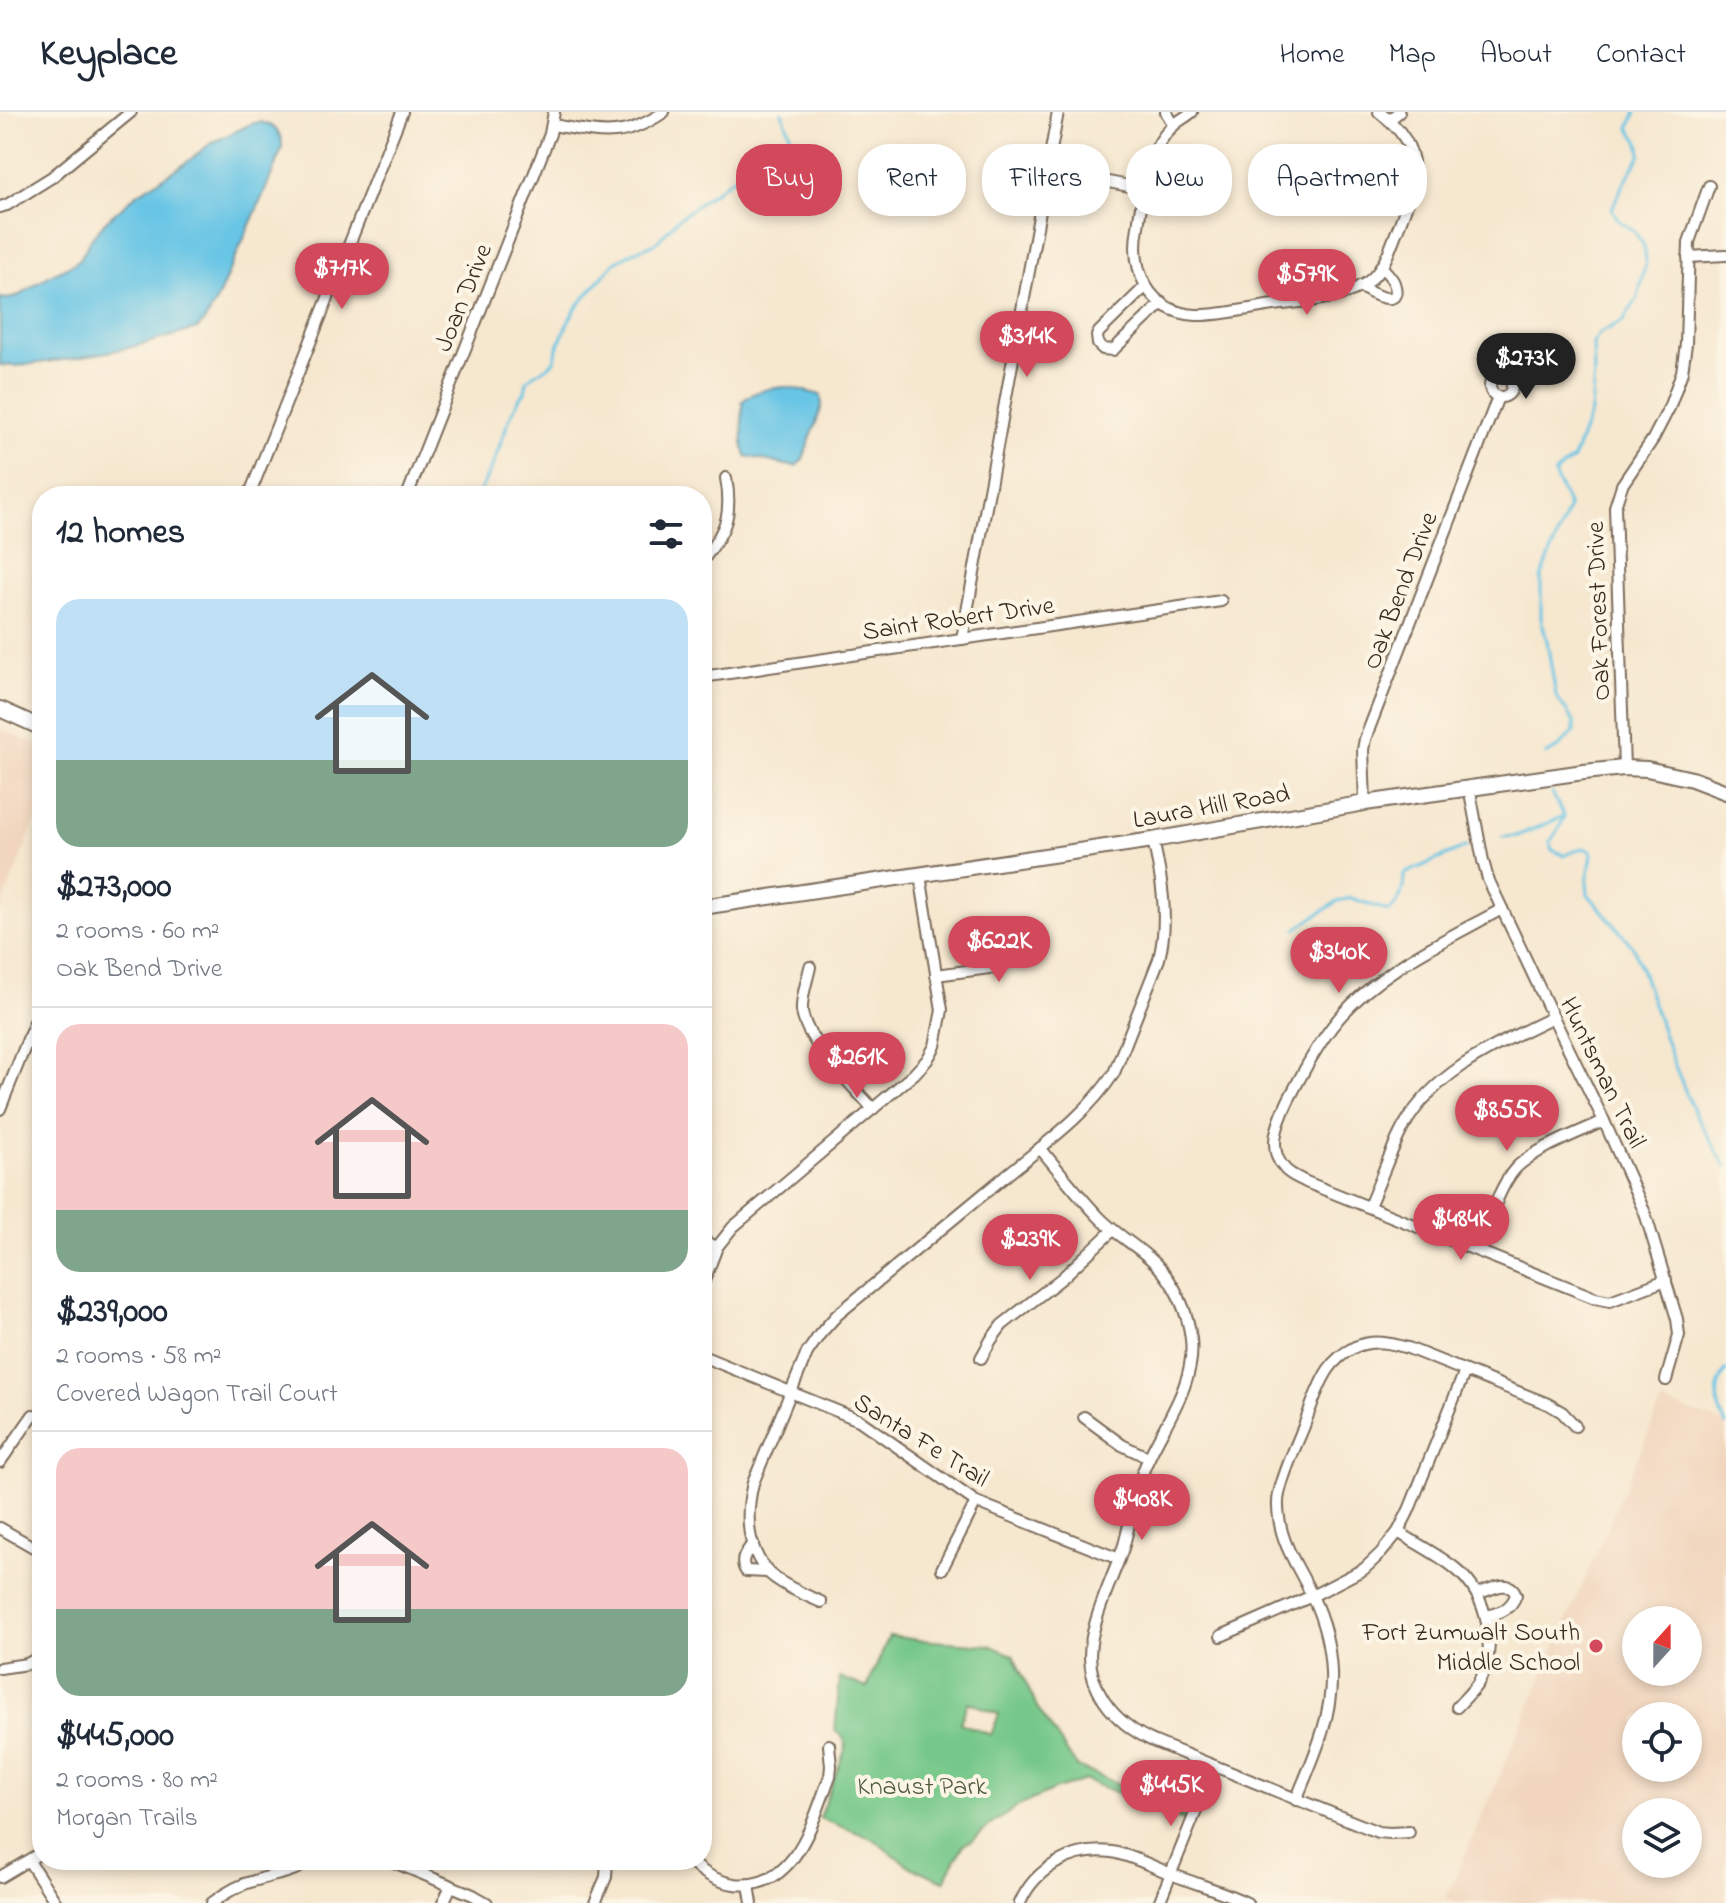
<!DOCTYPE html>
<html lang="en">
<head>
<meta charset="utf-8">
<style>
	:root { --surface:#fff; --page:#f6f6f7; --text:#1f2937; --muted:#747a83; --line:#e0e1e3; --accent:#d1495b }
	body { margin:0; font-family:"Indie Flower",sans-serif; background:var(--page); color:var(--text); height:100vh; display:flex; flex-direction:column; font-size:30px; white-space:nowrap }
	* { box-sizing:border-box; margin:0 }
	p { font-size:26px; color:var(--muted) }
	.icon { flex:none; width:44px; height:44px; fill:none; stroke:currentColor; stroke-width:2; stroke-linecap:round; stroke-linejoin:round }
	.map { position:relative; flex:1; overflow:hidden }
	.details { position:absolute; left:32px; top:374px; width:680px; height:1384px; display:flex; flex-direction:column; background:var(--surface); border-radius:32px; box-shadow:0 4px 12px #0003 }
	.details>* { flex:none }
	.top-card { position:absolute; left:736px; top:32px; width:760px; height:72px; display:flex; gap:16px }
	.needle { width:52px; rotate:21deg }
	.fabs { position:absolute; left:1622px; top:1494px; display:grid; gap:16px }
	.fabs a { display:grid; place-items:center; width:80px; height:80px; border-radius:50%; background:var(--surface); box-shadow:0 4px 12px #0003; font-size:40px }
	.price { position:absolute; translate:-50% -68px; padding:0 18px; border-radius:28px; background:var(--accent); color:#fff; font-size:26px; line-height:52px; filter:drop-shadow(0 2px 4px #0008) }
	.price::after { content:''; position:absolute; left:50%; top:48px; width:24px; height:18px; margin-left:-12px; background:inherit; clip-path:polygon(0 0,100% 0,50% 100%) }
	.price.active { background:#222; color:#fff }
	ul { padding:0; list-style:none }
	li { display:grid; align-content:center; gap:16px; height:424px; padding:0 24px }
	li+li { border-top:2px solid var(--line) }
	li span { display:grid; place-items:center; height:248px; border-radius:24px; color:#555 }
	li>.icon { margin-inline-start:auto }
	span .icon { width:144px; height:144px; fill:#fffc; stroke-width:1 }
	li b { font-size:34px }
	h2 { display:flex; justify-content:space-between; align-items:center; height:96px; padding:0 24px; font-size:34px }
	.chip { padding:0 28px; border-radius:32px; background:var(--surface); box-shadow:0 4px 12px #0003; font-size:28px; line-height:72px }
	.chip.active { background:var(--accent); color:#fff }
	header { display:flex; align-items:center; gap:48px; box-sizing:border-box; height:112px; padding:0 40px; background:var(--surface); border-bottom:2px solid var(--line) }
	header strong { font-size:38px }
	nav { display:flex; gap:44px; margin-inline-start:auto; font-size:28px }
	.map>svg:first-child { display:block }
	.built { fill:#f1d5bd; fill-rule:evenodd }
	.green { fill:#76c88a; stroke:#587954; stroke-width:2; fill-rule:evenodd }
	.water { fill:#67c5e5; stroke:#517882; stroke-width:2 }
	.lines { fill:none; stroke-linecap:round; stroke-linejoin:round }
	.stream { stroke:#67c5e5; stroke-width:3 }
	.street-casing { stroke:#7c6c5c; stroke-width:14 }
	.secondary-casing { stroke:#7c6c5c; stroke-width:18 }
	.street { stroke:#fff; stroke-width:10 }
	.secondary { stroke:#fff; stroke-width:14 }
	.poi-dot { fill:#d1495b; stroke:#fcf5e5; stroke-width:3 }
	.labels { text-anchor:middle; stroke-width:8; stroke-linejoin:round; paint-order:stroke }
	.street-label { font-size:26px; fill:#3b2a1e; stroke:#fcf5e5 }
	.poi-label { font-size:26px; fill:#3b2a1e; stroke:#fcf5e5; text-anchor:end }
	.park-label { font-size:26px; fill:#4d593e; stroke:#fcf5e5 }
</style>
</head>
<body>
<header>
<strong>Keyplace</strong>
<nav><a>Home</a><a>Map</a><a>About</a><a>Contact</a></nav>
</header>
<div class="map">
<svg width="1726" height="1791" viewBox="0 0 1726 1791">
	<rect width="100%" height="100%" fill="#fcf5e5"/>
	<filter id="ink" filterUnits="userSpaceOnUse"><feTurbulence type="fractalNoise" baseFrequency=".0125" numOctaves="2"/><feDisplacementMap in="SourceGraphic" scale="16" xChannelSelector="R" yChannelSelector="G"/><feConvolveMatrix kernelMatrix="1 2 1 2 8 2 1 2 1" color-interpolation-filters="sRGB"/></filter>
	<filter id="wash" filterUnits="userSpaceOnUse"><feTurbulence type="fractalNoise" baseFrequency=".006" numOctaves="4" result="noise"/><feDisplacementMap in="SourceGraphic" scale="32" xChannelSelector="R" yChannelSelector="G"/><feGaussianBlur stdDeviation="1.8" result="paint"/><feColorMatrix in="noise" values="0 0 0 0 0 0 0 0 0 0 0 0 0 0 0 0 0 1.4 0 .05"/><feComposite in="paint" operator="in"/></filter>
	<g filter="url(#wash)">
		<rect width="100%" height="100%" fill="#f6e7cf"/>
		<!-- built -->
		<g class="built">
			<path d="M0,617L42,634V691L0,799Z"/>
			<path d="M1662,1290L1726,1312V1791H1458L1446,1786ZM1636,1508H1688V1560H1636ZM1636,1604H1688V1656H1636ZM1636,1700H1688V1752H1636Z"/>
		</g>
		<!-- green -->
		<path class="green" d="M889,1524L919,1528L989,1533L1013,1543L1037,1595L1077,1655L1195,1703L1191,1711L1085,1668L1054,1678L1020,1693L989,1714L972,1729L964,1732L944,1769L911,1755L888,1739L874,1727L819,1706L846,1635C845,1627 842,1623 835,1619L840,1565L867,1576ZM968,1590L999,1602L991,1623L960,1611Z"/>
		<!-- water -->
		<g class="water">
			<path d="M260,10C274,13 283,20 282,36C267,77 248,117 230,157C221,177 214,201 197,217L132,235L77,246L16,254L0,253V186L8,187L20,183L50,163L73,152L80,147L91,127L105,110L137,82L186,51L211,31L251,12Z"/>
			<path d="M788,275L821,283L822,294L803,347L796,354L786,353L746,344L743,335L742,290C753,278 772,276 788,275Z"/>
		</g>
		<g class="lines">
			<!-- stream -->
			<g class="stream">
				<path d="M480,384V379L493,352L510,305L519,287L525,280L527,269L532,264L548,255L555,248L557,236L569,208L576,196L615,150L633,140L656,131L677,108L761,45L791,34L793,30L782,0"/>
				<path d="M1546,643L1559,635L1574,620V610L1556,584L1547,529L1541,507V466L1569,395L1554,362L1573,347L1591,299L1594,262L1593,231L1600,221L1623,209L1638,186L1646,149L1644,134L1634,119L1619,109L1612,97L1619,80L1641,42L1639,30L1629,16L1636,0"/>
				<path d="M1552,681L1564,704L1560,715L1550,730L1552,738L1564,743L1583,736L1591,739L1592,743L1587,770L1588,782L1634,836L1672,947L1694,1000L1726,1055"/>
				<path d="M1502,725L1517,724L1564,704"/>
				<path d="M1296,817L1338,789L1351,786L1389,799C1401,789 1404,777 1404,762L1466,735"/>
				<path d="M1726,1258C1713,1276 1716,1294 1726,1313"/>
			</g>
		</g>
	</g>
	<g filter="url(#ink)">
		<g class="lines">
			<defs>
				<g id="street">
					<path d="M1166,0L1174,13"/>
					<path d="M1192,0C1186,5 1178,9 1173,14C1146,38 1143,82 1138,115C1130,158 1148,200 1196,203C1217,204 1252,196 1274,193C1303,189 1337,189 1363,173C1381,163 1388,143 1395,124C1415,74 1430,38 1379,0"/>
					<path d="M1389,8L1399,0"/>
					<path d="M553,13C600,21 621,29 664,0"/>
					<path d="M1047,58L1144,77"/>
					<path d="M0,95L7,93L52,65L131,0"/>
					<path d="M1688,145L1726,143"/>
					<path d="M1146,174L1099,220L1097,224L1098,232L1103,237L1113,238L1162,191"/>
					<path d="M1360,174C1369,181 1404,199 1394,171C1392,165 1385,159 1381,154"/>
					<circle cx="1501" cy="274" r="11"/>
					<path d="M249,384L402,0"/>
					<path d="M407,384L550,22L554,0"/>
					<path d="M702,449C725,420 733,404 726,366"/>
					<path d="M962,527L1058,0"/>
					<path d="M702,565L1221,489"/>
					<path d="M1624,656L1615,395L1622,373L1653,327L1669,296L1682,260L1686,232L1689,130L1709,74"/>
					<path d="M1469,675L1483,749L1488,767L1553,905L1604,1009L1645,1101L1677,1207L1679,1223L1666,1268"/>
					<path d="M1365,691L1363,638L1365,627L1498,285"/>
					<path d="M1502,797C1446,828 1382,856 1339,906C1318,931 1303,960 1288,989C1278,1011 1266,1037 1285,1057C1290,1063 1299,1066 1306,1070L1595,1186L1610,1189L1666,1168"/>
					<path d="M810,855C807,870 801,884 802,899C805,929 853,974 873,997"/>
					<path d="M936,863L997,855L1024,841L1040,827"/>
					<path d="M29,924L42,930"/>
					<path d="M702,971L704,972"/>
					<path d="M0,997L42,892"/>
					<path d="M1040,1036C1059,1059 1078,1083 1099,1105C1116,1123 1138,1134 1156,1152C1175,1171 1188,1200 1191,1227C1196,1270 1166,1309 1149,1346C1135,1374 1132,1404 1124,1433C1114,1464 1098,1493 1092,1525C1082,1574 1113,1611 1155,1630L1378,1720L1390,1721L1409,1720"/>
					<path d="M1369,1094C1381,1068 1390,1039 1404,1014C1436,958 1498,932 1553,905"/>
					<path d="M702,1129L717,1135"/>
					<path d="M1478,1138C1488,1114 1498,1076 1515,1057C1532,1038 1580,1020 1604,1009"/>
					<path d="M702,1174L717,1135L733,1115L914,962L927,948L935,934L942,898L920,763"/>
					<path d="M702,1244L859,1308L976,1390L1119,1447"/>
					<path d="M981,1246L991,1228L1002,1213L1062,1166L1113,1118"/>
					<path d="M1084,1305L1122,1333L1149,1346"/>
					<path d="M0,1350L33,1303"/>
					<path d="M0,1416L42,1440"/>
					<path d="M1398,1420C1417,1432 1439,1443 1456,1457C1488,1484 1499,1535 1478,1571C1472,1580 1464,1587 1457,1595"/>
					<path d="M753,1431C746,1441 739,1448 746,1459L767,1460"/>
					<path d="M942,1457L976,1390"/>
					<path d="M1477,1482C1490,1478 1510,1465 1516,1483C1511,1497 1500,1501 1486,1504"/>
					<path d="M821,1490C805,1483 777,1471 766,1458C746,1433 746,1400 753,1371L807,1241L820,1222L837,1203C892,1157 948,1112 1003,1066C1042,1034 1086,1004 1114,961L1159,847C1169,808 1162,767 1153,728"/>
					<path d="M1221,1524L1312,1484L1364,1457L1381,1441L1398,1420L1409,1398L1465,1259"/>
					<path d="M0,1556L27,1552L42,1544"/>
					<path d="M1296,1688C1313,1647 1333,1605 1331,1560C1330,1534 1323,1507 1312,1484C1300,1457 1283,1436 1279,1406C1278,1399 1277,1390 1279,1382C1284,1359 1295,1336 1304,1314C1311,1295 1317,1275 1328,1258C1334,1249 1345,1240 1355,1235C1373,1227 1391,1231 1408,1236L1548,1292L1562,1300L1575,1314"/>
					<path d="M389,1748L473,1783L487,1791"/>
					<path d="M690,1748C702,1761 716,1769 734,1772C796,1780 813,1708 830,1664L831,1654L829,1633"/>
					<path d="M29,1749L56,1791"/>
					<path d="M0,1765L42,1740"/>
					<path d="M749,1773L752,1791"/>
					<path d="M212,1791C226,1780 240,1772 257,1768C276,1762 295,1761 310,1748"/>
					<path d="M443,1791L451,1774"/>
					<path d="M595,1791L606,1765L607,1748"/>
					<path d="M1020,1791C1035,1756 1073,1735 1112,1740C1134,1744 1155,1756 1176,1764C1200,1773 1224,1780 1247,1791"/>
					<path d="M1159,1791L1214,1654"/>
				</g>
				<g id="secondary">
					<path d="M0,597L42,616"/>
					<path d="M702,795L1153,728L1365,691L1584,660L1624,656L1647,657L1692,667L1726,680"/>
				</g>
			</defs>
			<!-- street casing -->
			<use href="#street" class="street-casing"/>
			<!-- secondary casing -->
			<use href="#secondary" class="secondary-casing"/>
			<!-- street -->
			<use href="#street" class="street"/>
			<!-- secondary -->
			<use href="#secondary" class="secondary"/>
		</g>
	</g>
	<!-- markers -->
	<circle class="poi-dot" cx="1596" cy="1534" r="8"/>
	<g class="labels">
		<!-- street labels -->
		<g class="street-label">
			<text transform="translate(462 185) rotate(-68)" y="9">Joan Drive</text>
			<text transform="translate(1399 478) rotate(-69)" y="9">Oak Bend Drive</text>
			<text transform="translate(1597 499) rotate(-92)" y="9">Oak Forest Drive</text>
			<text transform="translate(958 505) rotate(-8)" y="9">Saint Robert Drive</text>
			<text transform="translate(1211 693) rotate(-10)" y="9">Laura Hill Road</text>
			<text transform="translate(1604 960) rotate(64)" y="9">Huntsman Trail</text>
			<text transform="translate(922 1327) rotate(32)" y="9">Santa Fe Trail</text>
		</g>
		<!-- poi labels -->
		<g class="poi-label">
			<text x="1580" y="1528">Fort Zumwalt South<tspan x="1580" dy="30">Middle School</tspan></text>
		</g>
		<!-- park labels -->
		<g class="park-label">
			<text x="922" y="1682">Knaust Park</text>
		</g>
	</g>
</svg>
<div class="fabs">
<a><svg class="needle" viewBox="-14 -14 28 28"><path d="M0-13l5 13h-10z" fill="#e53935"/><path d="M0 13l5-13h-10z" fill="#747a83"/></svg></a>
<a><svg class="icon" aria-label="locate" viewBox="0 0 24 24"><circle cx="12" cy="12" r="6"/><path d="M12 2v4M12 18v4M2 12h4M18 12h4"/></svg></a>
<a><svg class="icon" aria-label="layers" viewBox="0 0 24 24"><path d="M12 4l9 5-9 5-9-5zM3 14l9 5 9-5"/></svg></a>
</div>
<b class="price" style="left:342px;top:199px">$717K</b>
<b class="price" style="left:1307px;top:205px">$579K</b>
<b class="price" style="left:1027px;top:267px">$314K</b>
<b class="price active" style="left:1526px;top:289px">$273K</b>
<b class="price" style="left:999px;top:872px">$622K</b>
<b class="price" style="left:1339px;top:883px">$340K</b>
<b class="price" style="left:857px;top:988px">$261K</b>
<b class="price" style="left:1507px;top:1041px">$855K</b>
<b class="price" style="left:1461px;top:1150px">$484K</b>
<b class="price" style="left:1030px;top:1170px">$239K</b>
<b class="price" style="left:1142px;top:1430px">$408K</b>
<b class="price" style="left:1171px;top:1716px">$445K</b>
<div class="top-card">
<a class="chip active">Buy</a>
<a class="chip">Rent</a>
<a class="chip">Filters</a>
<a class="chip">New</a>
<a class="chip">Apartment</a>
</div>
<section class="details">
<h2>12 homes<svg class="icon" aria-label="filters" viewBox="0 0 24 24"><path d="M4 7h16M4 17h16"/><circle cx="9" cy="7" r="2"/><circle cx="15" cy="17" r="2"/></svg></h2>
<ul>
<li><span style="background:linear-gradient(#bfe0f5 65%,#7fa58c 0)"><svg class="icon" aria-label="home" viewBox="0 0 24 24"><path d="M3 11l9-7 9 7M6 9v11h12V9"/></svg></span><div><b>$273,000</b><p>2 rooms · 60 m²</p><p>Oak Bend Drive</p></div></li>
<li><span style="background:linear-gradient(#f6c9c9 75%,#7fa58c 0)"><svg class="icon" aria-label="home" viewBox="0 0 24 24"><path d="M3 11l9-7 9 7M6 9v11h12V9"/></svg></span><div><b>$239,000</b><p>2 rooms · 58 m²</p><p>Covered Wagon Trail Court</p></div></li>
<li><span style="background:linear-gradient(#f6c9c9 65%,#7fa58c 0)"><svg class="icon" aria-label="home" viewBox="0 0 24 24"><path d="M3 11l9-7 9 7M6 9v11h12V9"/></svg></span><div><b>$445,000</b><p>2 rooms · 80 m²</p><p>Morgan Trails</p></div></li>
</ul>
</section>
</div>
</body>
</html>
